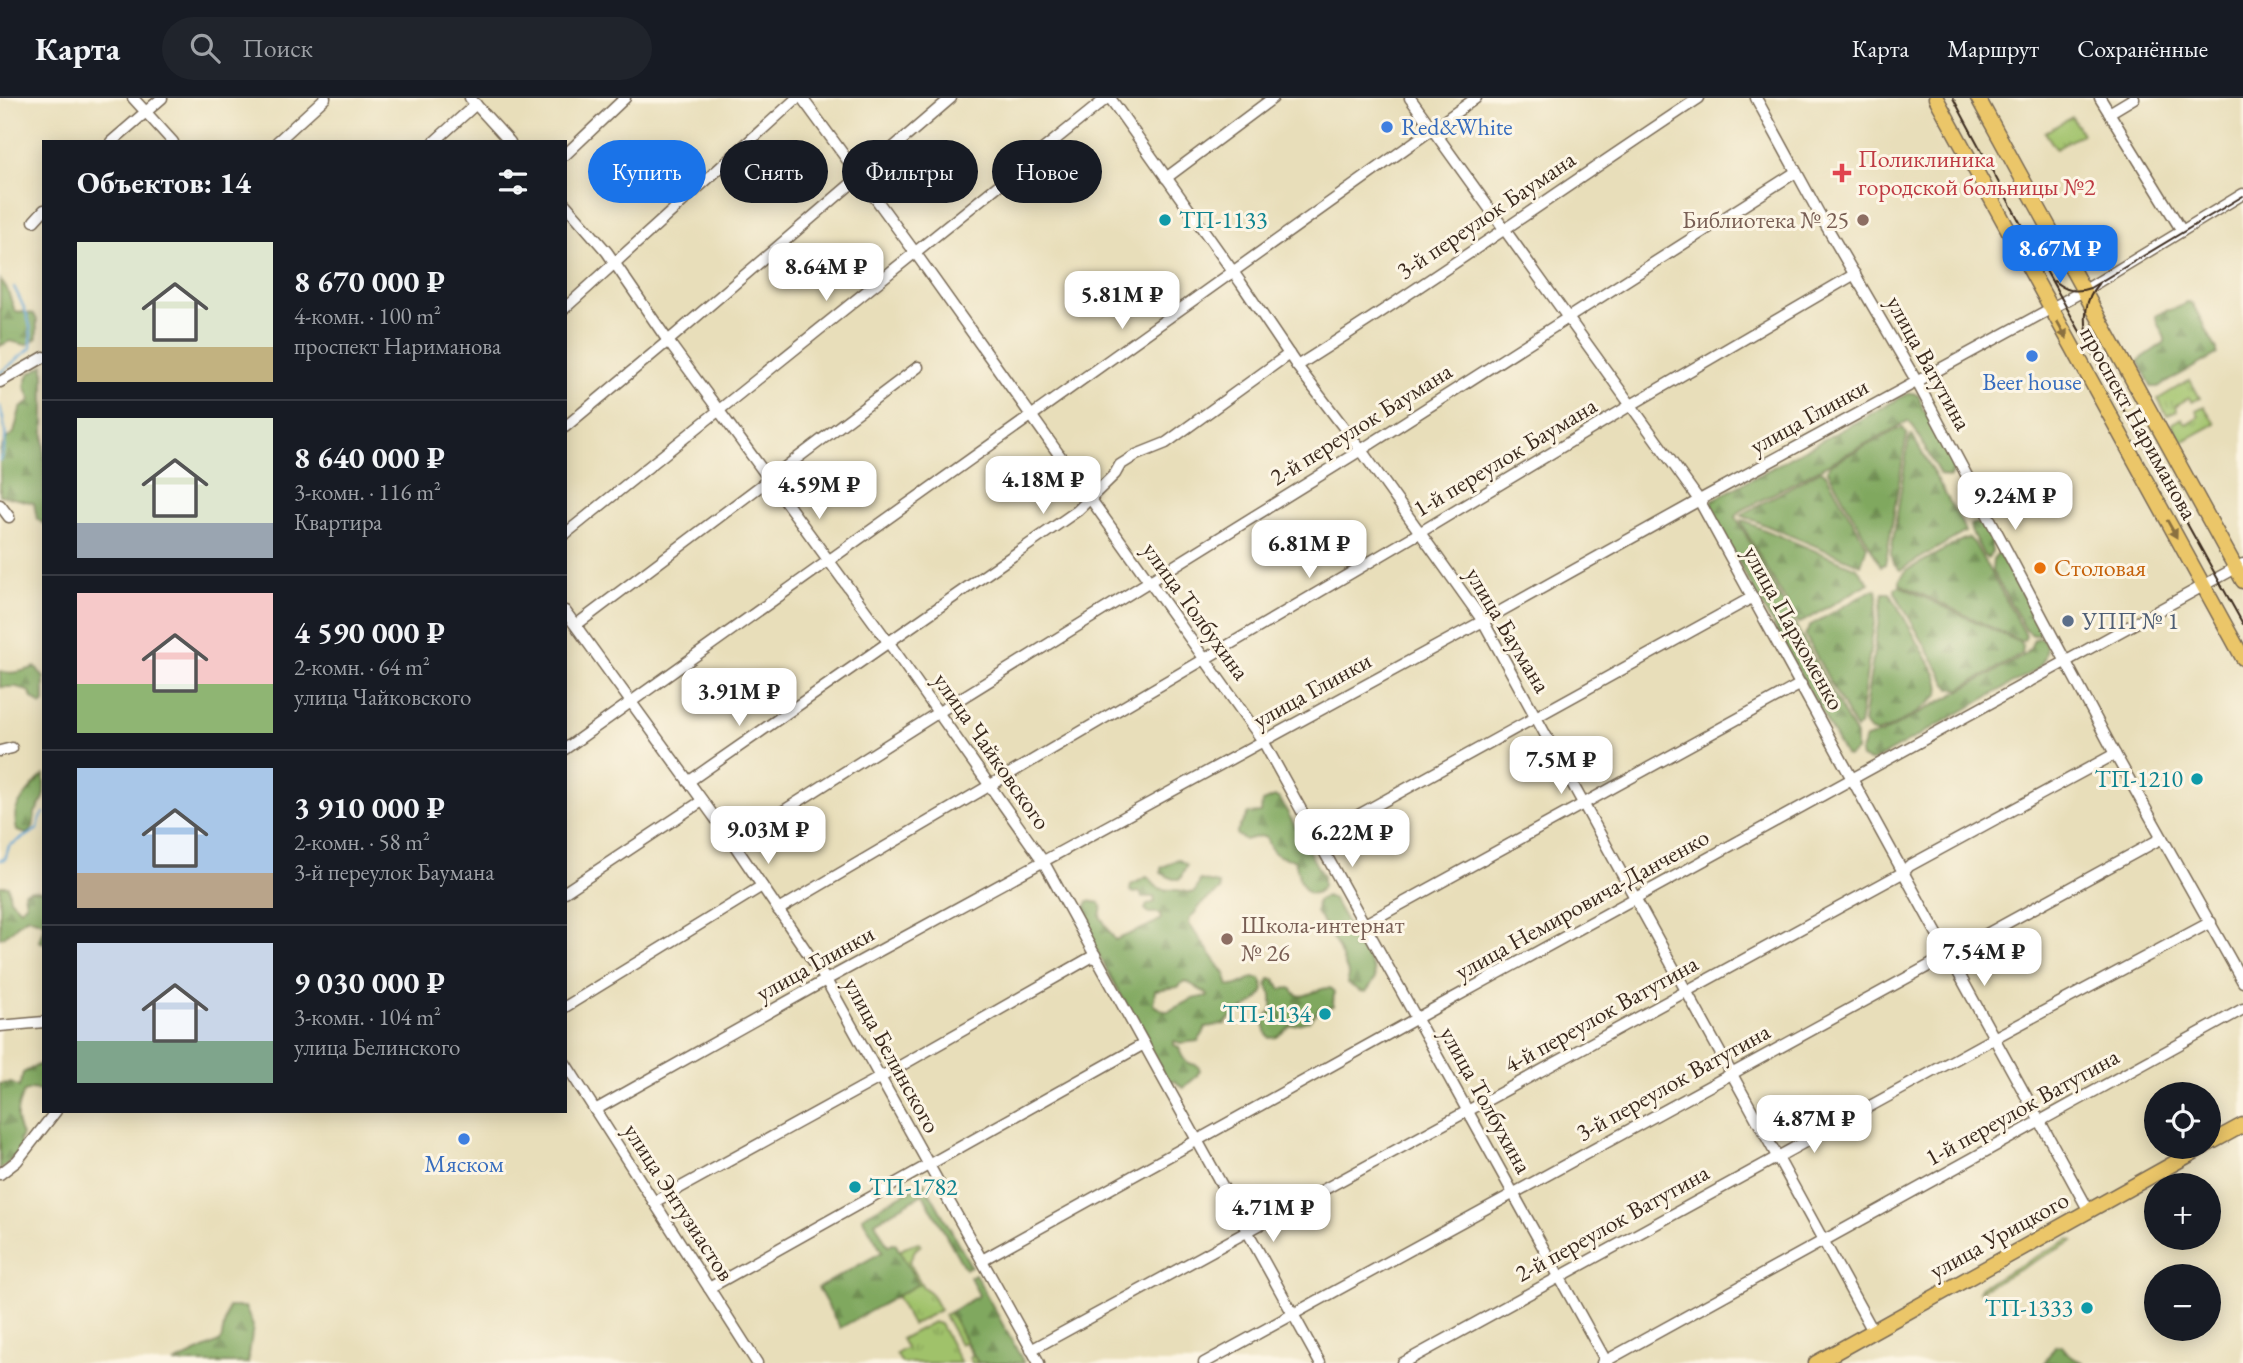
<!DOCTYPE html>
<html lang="ru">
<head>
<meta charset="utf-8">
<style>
	:root { --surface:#171b24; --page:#20242c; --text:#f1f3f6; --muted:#9ea1a6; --line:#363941; --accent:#1a73e8 }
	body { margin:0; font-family:"EB Garamond",serif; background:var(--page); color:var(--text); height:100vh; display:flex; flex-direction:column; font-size:26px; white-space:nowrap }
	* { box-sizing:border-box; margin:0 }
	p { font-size:23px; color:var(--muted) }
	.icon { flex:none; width:38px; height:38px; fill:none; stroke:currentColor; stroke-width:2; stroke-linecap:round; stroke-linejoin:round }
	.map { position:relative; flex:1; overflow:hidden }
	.sheet { position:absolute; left:42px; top:42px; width:525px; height:973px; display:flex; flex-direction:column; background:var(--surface); border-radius:0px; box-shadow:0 4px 18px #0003 }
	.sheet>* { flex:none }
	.guide { position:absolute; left:588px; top:42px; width:665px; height:63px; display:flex; gap:14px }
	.tools { position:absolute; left:2144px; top:984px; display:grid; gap:14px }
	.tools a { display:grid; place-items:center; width:77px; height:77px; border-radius:50%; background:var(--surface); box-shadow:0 4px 18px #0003; font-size:35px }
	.price { position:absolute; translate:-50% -60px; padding:0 16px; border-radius:14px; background:#fff; color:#222; font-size:23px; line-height:46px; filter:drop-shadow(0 2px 4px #0008) }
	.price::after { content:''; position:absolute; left:50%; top:42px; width:21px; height:16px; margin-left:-10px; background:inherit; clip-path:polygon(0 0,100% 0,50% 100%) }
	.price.on { background:var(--accent); color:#fff }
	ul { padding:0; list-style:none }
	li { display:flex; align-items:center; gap:21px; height:175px; padding:0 35px }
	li+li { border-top:2px solid var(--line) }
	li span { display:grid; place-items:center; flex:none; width:196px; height:140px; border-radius:0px; color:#555 }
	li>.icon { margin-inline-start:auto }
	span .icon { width:84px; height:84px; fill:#fffc; stroke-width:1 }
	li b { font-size:30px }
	h2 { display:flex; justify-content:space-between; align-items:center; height:84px; padding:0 35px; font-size:30px }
	.pill { padding:0 24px; border-radius:32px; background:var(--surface); box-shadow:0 4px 18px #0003; font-size:24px; line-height:63px }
	.pill.on { background:var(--accent); color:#fff }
	header { display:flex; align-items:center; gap:42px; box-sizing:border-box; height:98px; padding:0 35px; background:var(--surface); border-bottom:2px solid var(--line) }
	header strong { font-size:33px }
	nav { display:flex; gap:38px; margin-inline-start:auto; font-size:24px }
	.search { width:490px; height:63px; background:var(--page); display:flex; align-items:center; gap:18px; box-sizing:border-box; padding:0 24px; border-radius:38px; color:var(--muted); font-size:26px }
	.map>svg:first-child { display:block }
	.grass { fill:url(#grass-tufts); stroke:#6e7644; stroke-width:2 }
	.forest { fill:url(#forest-firs); stroke:#5e693e; stroke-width:2; fill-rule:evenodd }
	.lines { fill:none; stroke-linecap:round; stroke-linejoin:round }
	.stream { stroke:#5da2d2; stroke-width:2.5 }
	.minor-casing { stroke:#786955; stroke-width:13 }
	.major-casing { stroke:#786955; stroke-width:17 }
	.minor { stroke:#fff; stroke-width:10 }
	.major { stroke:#ebc669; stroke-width:14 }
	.tram { stroke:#3b2a1e; stroke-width:2 }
	.oneway { fill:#8a7040 }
	.shop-dot { fill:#3f7fe0; stroke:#fcf5e5; stroke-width:2.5 }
	.health-dot { fill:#e0444e; stroke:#fcf5e5; stroke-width:2.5 }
	.culture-dot { fill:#0f9aa8; stroke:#fcf5e5; stroke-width:2.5 }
	.education-dot { fill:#8d6e63; stroke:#fcf5e5; stroke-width:2.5 }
	.food-dot { fill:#e8710a; stroke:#fcf5e5; stroke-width:2.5 }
	.service-dot { fill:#5c6f8a; stroke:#fcf5e5; stroke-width:2.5 }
	.labels { text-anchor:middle; stroke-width:6; stroke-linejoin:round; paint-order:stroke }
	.shop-label { font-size:24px; fill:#366cbe; stroke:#fcf5e5 }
	.health-label { font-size:24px; fill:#be3a42; stroke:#fcf5e5; text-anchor:start }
	.street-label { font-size:24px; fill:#3b2a1e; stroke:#fcf5e5 }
	.culture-label { font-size:24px; fill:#0d838f; stroke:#fcf5e5; text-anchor:end }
	.education-label { font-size:24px; fill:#785e54; stroke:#fcf5e5; text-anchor:end }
	.food-label { font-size:24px; fill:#c56008; stroke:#fcf5e5; text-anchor:start }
	.service-label { font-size:24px; fill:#4e5e75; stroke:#fcf5e5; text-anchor:start }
</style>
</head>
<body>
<header>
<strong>Карта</strong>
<div class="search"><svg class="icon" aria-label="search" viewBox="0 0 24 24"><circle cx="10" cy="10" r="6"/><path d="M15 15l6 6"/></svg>Поиск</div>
<nav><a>Карта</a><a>Маршрут</a><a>Сохранённые</a></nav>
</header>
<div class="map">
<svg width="2243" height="1265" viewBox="0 0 2243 1265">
	<defs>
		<pattern id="grass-tufts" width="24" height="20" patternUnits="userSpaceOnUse" patternTransform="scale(1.75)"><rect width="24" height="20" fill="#a0c26b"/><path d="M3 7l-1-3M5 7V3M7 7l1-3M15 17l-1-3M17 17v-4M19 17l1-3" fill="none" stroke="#849e57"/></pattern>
		<pattern id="forest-firs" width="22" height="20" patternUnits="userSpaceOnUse" patternTransform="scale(1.75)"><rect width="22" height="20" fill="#80a85f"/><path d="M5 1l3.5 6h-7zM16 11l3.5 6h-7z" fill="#6a894e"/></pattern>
	</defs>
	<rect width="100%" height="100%" fill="#fcf5e5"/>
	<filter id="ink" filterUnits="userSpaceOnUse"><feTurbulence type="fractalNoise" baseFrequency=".0143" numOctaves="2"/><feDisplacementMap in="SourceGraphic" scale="14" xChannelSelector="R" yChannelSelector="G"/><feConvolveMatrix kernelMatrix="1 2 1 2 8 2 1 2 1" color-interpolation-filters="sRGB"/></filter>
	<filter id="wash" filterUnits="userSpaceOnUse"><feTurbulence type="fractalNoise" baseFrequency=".00686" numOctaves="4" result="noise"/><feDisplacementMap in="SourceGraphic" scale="28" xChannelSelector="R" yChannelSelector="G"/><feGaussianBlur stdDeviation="1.57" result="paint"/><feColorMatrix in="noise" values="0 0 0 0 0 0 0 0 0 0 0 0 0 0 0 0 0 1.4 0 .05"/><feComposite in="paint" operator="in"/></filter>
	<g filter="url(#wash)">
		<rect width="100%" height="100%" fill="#e8deba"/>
		<!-- grass -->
		<g class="grass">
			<path d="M2072,19L2082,36L2056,51L2045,34Z"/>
			<path d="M2190,282L2200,300L2192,304L2189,300L2175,308L2177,313L2167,318L2158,301Z"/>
			<path d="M2204,308L2215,326L2182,344L2172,326L2182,320L2186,326L2199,318L2196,312Z"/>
			<path d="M2069,1141L2073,1143L1979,1193L1980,1189Z"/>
			<path d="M920,1145L921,1147L915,1152L909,1164L923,1189L930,1194L940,1212L912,1227L896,1198L918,1186L899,1153L912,1146Z"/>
			<path d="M950,1214L978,1265H972L969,1259L972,1257L965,1244L960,1246L944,1217Z"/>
			<path d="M933,1224L940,1226L961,1265H902L896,1256L906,1250L901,1241Z"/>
		</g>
		<!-- forest -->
		<g class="forest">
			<path d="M0,181L7,191L15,213L34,216L37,222V240L26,247L10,243L0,248Z"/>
			<path d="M2187,204L2192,205L2217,252V256L2158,289H2152L2138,263L2165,244C2166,234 2155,228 2156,217C2166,210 2176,214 2187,204Z"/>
			<path d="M44,267V426L37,421L34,405L0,397V353L6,341L14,335L20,311L31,302L25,288L29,276Z"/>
			<path d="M1913,295L1919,298L1923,312L1932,320L1952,355L1953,375L1950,380L1940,377L1913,328L1908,323L1739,414L1736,419L1856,638V653L1848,658L1845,657L1708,409L1713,402L1907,296Z"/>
			<path d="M1903,330L1907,336L1887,457L1885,466L1881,468L1827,371L1831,366L1896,332Z"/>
			<path d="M1912,337L1961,424L1965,434L1900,472L1892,463L1891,455L1909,340Z"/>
			<path d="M1821,372L1826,376L1867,448L1861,467L1741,417Z"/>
			<path d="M1741,422L1857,470L1869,485L1804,523L1798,525L1742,427Z"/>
			<path d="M1976,425C1990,429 1990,441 1992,454L1988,460L1984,458L1971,433L1970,427Z"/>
			<path d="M1969,440L1974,445L2024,534L2026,538L2024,542L2020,543L1900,486V481L1907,472L1962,442Z"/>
			<path d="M1999,455L2039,527L2041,533L2038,537H2033L2026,532L1992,473L1993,462Z"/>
			<path d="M1900,488L2021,545L2023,549L2022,556L1960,591H1950L1895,495V490Z"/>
			<path d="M1874,491L1877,492L1878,498L1859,628L1856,632L1805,537L1811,527Z"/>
			<path d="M1883,495H1890L1937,578C1939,584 1941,589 1939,595C1935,606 1888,632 1876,635L1869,632L1863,625Z"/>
			<path d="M2041,540C2051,550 2045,563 2036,572L1873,663H1869L1861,660L1860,655L1866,640L1881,636L2022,559L2030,551L2034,541Z"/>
			<path d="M36,569L44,580V605L41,607L32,600L30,594L17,589H0V573C11,577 24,573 36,569Z"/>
			<path d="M44,677V700L35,715L33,730L27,736L17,733C13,713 15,710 27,695C33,688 36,683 44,677Z"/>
			<path d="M1275,699L1280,701L1323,779V788C1319,794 1314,798 1307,794L1300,783L1295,762C1278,759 1272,757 1266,740L1260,738L1245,742L1237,737V733L1248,716L1261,715L1262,704Z"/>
			<path d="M1178,761L1187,767L1180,781H1173L1161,775V770Z"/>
			<path d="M1147,779C1152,782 1153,787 1159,790C1165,793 1170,791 1175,792C1190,792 1194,803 1200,782L1219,786L1220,792C1216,797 1211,798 1206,802C1199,807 1198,814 1190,819L1189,826L1225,876L1229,888C1242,890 1248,876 1261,881C1274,905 1235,909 1225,926L1206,929L1203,936L1198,943L1181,945L1174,943V947L1179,949C1181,960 1186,966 1197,967L1200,972L1196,979L1183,990L1175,983L1167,982L1078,819L1084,813L1088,803L1100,805L1102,809L1100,818L1115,842C1123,839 1157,825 1161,821L1159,815H1149L1145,811L1147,807L1155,804L1154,799H1142L1140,794L1134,795L1130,793L1131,787ZM1184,883C1192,885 1198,892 1207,895L1208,898L1192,901L1169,913H1164L1153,907L1155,892L1178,889Z"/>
			<path d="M0,788H8L10,801L20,811L26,806L24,794L30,792L44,793V845L39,843L43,831V824L28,819C16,825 12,836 0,840Z"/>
			<path d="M1326,798L1333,801L1374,872L1375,881L1366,894L1360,893L1347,885L1349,877L1337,848L1316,814L1317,803Z"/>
			<path d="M1270,881L1275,882L1281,891L1291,890C1301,908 1314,889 1330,890L1334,894L1333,908L1319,911L1309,923L1290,928L1277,939L1270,940L1267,937L1263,922L1272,912V897L1267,887Z"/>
			<path d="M44,964V992L39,993L33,991L24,994C16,1009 14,1022 22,1037L19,1043L22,1047V1052L0,1072V986L11,985L19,989L23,975Z"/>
			<path d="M924,1084L971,1168L965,1171L923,1096L875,1124L888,1148L895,1145L918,1186L840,1230L818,1190L882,1154L862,1119Z"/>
			<path d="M975,1176L1024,1265H978L950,1214L979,1197L970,1179Z"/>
			<path d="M228,1209H245L253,1228L248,1265H174L221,1243Z"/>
			<path d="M2061,1247L2071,1259L2084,1265H2044L2055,1248Z"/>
		</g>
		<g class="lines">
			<!-- stream -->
			<g class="stream">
				<path d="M0,275L31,250C33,225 25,211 14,189"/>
				<path d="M0,308C5,331 9,339 0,362"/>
				<path d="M0,762L5,761L9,748L38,731L40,720L44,715"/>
			</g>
		</g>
	</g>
	<g filter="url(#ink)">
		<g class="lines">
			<defs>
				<g id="minor">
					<path d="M133,0L173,44"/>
					<path d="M470,0L510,44"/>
					<path d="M802,0L914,153L1263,643L1607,1265"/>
					<path d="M1110,0L1241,185L1297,268L1361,352L1483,523L1873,1233"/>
					<path d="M1410,0L1699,402L2089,1113"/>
					<path d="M1756,0L1821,119L1917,284L2115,656L2243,884"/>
					<path d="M2100,0L2182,133"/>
					<path d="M2109,15L2134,0"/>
					<path d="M111,44L162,0"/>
					<path d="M277,44L325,0"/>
					<path d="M434,44L476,6"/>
					<path d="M565,57L625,0"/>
					<path d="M1166,80L1273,0"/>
					<path d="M565,106L607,154L668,243L889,545L1043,763L1320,1265"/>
					<path d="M34,123L44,112"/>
					<path d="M565,210L797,0"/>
					<path d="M1297,268C1433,183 1564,89 1699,0"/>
					<path d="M0,284L44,259"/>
					<path d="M565,329L668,243L951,0"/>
					<path d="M0,407L9,419"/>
					<path d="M565,436L1107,0"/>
					<path d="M565,513L731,742L826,882L1039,1265"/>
					<path d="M576,527L918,269"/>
					<path d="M565,651L1476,0"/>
					<path d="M0,653L12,650"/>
					<path d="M688,684L1077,413L1115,376L1120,367L1136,357L1166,345L1289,256"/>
					<path d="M1317,740L1753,499"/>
					<path d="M733,745L939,614L1361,352L1796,74"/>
					<path d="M565,794L702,703"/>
					<path d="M778,812L1419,435L1631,307L1855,176"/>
					<path d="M1365,826L1801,586"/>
					<path d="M565,909L762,788"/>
					<path d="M0,928L44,924"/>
					<path d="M565,965L757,1265"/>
					<path d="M595,1012L826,882L1483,523L1705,399L2085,192L2243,96"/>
					<path d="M0,1076L17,1063L56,1013"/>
					<path d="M654,1104L881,979L1095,857"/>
					<path d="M982,1162L1417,920L2243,466"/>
					<path d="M709,1190L1144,946"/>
					<path d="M1031,1252L1904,774L1909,768L2115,656"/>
					<path d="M1204,1265L2162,740"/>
					<path d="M1403,1265L1994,940L2211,824"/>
					<path d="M1602,1265L2243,911"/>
				</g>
				<g id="major">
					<path d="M1936,0L2243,560"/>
					<path d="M1978,0L2243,483"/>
					<path d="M2208,1046L2243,1027"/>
					<path d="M1816,1265L2205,1048"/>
				</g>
			</defs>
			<!-- minor casing -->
			<use href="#minor" class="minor-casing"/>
			<!-- major casing -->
			<use href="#major" class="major-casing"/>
			<!-- minor -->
			<use href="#minor" class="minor"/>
			<!-- major -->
			<use href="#major" class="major"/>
			<!-- tram -->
			<g class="tram">
				<path d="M1953,0L2049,178L2243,526"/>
				<path d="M2054,183C2066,193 2076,195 2090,190L2243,98"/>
				<path d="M2089,241C2083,222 2085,200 2098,186"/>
			</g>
		</g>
		<!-- one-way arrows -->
		<defs><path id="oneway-solid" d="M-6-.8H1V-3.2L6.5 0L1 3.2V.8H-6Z" transform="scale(1.75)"/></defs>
		<g class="oneway">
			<use href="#oneway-solid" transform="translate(2062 232) rotate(61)"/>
			<use href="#oneway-solid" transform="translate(2172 431) rotate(61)"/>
		</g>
	</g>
	<!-- markers -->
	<g class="shop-dot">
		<circle cx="1387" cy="29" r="7"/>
		<circle cx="2032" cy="258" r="7"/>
		<circle cx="464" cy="1041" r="7"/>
	</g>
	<path class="health-dot" d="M1838.5 64.5h7v7h7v7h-7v7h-7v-7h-7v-7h7z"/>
	<g class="culture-dot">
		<circle cx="1165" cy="122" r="7"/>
		<circle cx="2197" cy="681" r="7"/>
		<circle cx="1325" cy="916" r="7"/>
		<circle cx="855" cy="1089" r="7"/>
		<circle cx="2087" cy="1210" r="7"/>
	</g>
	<g class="education-dot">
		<circle cx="1863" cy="122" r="7"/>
		<circle cx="1227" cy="841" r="7"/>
	</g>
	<circle class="food-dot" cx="2040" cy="470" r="7"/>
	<circle class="service-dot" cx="2068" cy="523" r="7"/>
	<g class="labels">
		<!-- shop labels -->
		<g class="shop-label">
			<text x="1401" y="37" text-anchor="start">Red&amp;White</text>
			<text x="2032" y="292">Beer house</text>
			<text x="464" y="1074">Мяском</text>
		</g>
		<!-- health labels -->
		<g class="health-label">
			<text x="1858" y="69">Поликлиника<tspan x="1858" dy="28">городской больницы №2</tspan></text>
		</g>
		<!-- street labels -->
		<g class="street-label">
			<text transform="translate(1486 117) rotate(-34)" y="8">3-й переулок Баумана</text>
			<text transform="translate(1929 265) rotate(61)" y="8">улица Ватутина</text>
			<text transform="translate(1809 318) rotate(-29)" y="8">улица Глинки</text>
			<text transform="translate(2139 325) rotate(61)" y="8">проспект Нариманова</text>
			<text transform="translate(1361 326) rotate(-32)" y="8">2-й переулок Баумана</text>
			<text transform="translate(1505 359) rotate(-31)" y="8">1-й переулок Баумана</text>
			<text transform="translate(1196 513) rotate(54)" y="8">улица Толбухина</text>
			<text transform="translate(1794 530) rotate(61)" y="8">улица Пархоменко</text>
			<text transform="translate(1508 532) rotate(59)" y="8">улица Баумана</text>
			<text transform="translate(1312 592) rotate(-29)" y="8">улица Глинки</text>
			<text transform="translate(992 653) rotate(55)" y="8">улица Чайковского</text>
			<text transform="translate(1582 806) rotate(-29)" y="8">улица Немировича-Данченко</text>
			<text transform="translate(815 865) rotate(-29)" y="8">улица Глинки</text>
			<text transform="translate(1601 916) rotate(-29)" y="8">4-й переулок Ватутина</text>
			<text transform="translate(892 957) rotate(61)" y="8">улица Белинского</text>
			<text transform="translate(1673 984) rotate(-29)" y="8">3-й переулок Ватутина</text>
			<text transform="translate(1486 1002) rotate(61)" y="8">улица Толбухина</text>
			<text transform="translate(2022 1009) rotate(-29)" y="8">1-й переулок Ватутина</text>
			<text transform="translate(679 1104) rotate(57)" y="8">улица Энтузиастов</text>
			<text transform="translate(1612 1125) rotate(-29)" y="8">2-й переулок Ватутина</text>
			<text transform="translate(1999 1137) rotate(-29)" y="8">улица Урицкого</text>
		</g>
		<!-- culture labels -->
		<g class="culture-label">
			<text x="1179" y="130" text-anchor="start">ТП-1133</text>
			<text x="2183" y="689">ТП-1210</text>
			<text x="1311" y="924">ТП-1134</text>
			<text x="869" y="1097" text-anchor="start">ТП-1782</text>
			<text x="2073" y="1218">ТП-1333</text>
		</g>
		<!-- education labels -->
		<g class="education-label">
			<text x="1849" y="130">Библиотека № 25</text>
			<text x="1241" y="835" text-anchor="start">Школа-интернат<tspan x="1241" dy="28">№ 26</tspan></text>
		</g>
		<!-- food labels -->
		<g class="food-label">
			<text x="2054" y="478">Столовая</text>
		</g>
		<!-- service labels -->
		<g class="service-label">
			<text x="2082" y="531">УПП № 1</text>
		</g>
	</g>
</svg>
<div class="tools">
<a><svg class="icon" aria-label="locate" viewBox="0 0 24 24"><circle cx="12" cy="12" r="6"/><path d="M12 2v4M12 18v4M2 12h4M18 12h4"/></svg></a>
<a>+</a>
<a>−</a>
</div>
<b class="price on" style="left:2060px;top:187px">8.67M ₽</b>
<b class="price" style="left:826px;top:205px">8.64M ₽</b>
<b class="price" style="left:1122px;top:233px">5.81M ₽</b>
<b class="price" style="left:1043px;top:418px">4.18M ₽</b>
<b class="price" style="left:819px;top:423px">4.59M ₽</b>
<b class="price" style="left:2015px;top:434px">9.24M ₽</b>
<b class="price" style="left:1309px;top:482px">6.81M ₽</b>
<b class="price" style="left:739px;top:630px">3.91M ₽</b>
<b class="price" style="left:1561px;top:698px">7.5M ₽</b>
<b class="price" style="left:768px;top:768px">9.03M ₽</b>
<b class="price" style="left:1352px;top:771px">6.22M ₽</b>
<b class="price" style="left:1984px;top:890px">7.54M ₽</b>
<b class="price" style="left:1814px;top:1057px">4.87M ₽</b>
<b class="price" style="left:1273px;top:1146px">4.71M ₽</b>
<div class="guide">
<a class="pill on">Купить</a>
<a class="pill">Снять</a>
<a class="pill">Фильтры</a>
<a class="pill">Новое</a>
</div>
<section class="sheet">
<h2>Объектов: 14<svg class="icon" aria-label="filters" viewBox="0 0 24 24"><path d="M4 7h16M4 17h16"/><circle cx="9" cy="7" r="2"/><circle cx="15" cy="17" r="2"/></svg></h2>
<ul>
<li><span style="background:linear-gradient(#dfe7d0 75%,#c2b280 0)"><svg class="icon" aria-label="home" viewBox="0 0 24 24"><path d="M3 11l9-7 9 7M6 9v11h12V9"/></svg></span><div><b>8 670 000 ₽</b><p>4-комн. · 100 m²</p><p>проспект Нариманова</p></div></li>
<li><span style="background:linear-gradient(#dfe7d0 75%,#9aa5b1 0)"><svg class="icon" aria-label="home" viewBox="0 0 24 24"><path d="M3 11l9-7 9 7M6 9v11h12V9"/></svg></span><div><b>8 640 000 ₽</b><p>3-комн. · 116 m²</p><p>Квартира</p></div></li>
<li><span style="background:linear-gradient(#f6c9c9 65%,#8fb573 0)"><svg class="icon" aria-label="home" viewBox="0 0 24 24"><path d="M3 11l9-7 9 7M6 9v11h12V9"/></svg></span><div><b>4 590 000 ₽</b><p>2-комн. · 64 m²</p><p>улица Чайковского</p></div></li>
<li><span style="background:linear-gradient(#a9c7e8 75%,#b9a48a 0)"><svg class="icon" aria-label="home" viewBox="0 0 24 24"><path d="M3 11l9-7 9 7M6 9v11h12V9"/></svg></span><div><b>3 910 000 ₽</b><p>2-комн. · 58 m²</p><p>3-й переулок Баумана</p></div></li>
<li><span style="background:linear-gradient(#c9d6e8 70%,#7fa58c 0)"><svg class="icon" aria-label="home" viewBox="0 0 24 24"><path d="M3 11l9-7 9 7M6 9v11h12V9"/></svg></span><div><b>9 030 000 ₽</b><p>3-комн. · 104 m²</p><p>улица Белинского</p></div></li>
</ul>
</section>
</div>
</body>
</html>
